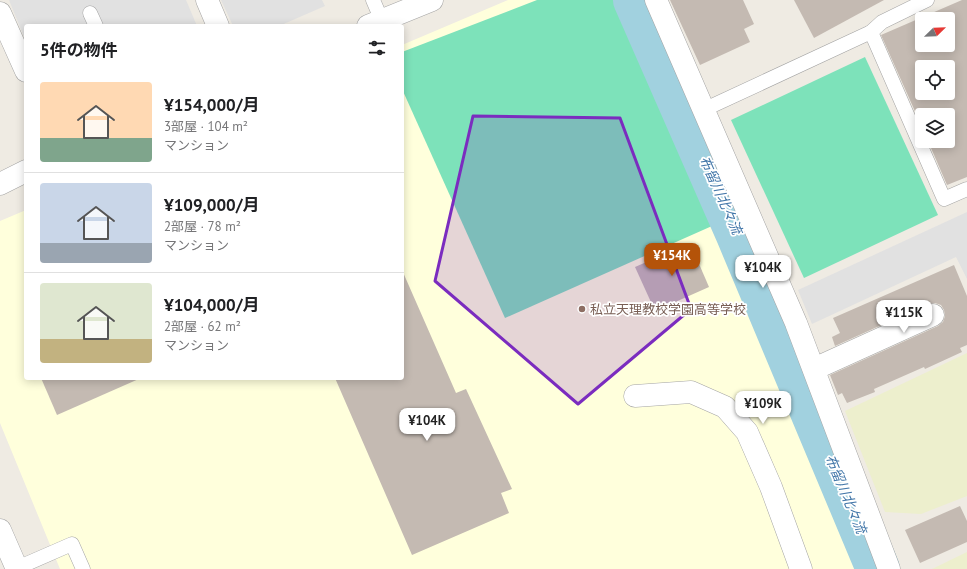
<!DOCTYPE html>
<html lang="ja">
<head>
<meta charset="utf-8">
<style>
	:root { --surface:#fff; --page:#f2f2f2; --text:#202124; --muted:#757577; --line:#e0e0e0; --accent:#b45309 }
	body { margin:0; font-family:"PT Sans","Noto Sans JP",sans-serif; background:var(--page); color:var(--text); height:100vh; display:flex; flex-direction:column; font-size:15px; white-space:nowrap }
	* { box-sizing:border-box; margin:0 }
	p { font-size:13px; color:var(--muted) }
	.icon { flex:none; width:22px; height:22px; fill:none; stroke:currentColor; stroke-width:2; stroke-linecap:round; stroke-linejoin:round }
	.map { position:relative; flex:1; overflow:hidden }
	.drawer { position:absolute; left:24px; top:24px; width:380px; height:356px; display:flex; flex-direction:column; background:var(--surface); border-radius:4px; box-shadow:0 2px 10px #0003 }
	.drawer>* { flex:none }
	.needle { width:26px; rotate:67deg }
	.buttons { position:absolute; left:915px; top:12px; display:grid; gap:8px }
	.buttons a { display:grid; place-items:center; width:40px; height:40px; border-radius:4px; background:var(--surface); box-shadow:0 2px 10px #0003; font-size:20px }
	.price { position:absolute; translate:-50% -34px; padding:0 9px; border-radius:8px; background:#fff; color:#222; font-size:13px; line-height:26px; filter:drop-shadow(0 1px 2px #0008) }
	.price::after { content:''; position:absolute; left:50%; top:24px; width:12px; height:9px; margin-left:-6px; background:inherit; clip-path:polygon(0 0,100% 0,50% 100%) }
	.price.current { background:var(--accent); color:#fff }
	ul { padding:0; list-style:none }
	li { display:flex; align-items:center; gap:12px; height:100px; padding:0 16px }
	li+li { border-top:1px solid var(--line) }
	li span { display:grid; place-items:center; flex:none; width:112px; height:80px; border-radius:4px; color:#555 }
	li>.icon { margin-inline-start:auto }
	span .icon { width:48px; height:48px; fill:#fffc; stroke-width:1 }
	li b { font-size:17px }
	h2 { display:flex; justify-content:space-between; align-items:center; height:48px; padding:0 16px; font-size:17px }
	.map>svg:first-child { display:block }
	.education { fill:#ffffdc }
	.farmland { fill:#edefcd }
	.pitch { fill:#7de2ba }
	.parking { fill:#e1e1e1 }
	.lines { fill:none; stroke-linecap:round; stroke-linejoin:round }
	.river { stroke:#a1d1df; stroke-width:44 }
	.building { fill:#c4bab2; fill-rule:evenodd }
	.service-casing { stroke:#a4a4a4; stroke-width:15 }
	.minor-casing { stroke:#a4a4a4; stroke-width:23 }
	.tertiary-casing { stroke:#a4a4a4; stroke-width:23 }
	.service { stroke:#fff; stroke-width:14 }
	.minor { stroke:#fff; stroke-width:22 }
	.tertiary { stroke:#fff; stroke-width:22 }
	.marked { fill:#7b2cbf; fill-opacity:0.2; stroke:#7b2cbf; stroke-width:3; stroke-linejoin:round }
	.education-dot { fill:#8d6e63; stroke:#fff; stroke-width:1.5 }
	.labels { text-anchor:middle; stroke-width:3.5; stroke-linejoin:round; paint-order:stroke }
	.education-label { font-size:13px; fill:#785e54; stroke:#fff; text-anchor:start }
	.water-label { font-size:14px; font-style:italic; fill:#4377a9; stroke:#fff }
</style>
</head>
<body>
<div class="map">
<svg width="967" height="569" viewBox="0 0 967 569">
	<rect width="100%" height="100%" fill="#efebe3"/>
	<!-- education -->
	<path class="education" d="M508,0H628L733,240L868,569H60L0,423V221L26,210V378H402V45Z"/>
	<!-- farmland -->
	<g class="farmland">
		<path d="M967,353V496L921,514L885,512L845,411Z"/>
		<path d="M967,552V569H932Z"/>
	</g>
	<!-- pitch -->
	<g class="pitch">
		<path d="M537,0H619L721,222L505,318L402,89V52Z"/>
		<path d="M865,57L938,215L804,278L731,120Z"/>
	</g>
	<!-- parking -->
	<g class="parking">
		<path d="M9,0H186L197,26H26V42Z"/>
		<path d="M221,0H322L325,6L279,26H233Z"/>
		<path d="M967,212V279L956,257L812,324L798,290Z"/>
	</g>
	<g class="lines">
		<!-- river -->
		<path class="river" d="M635,0L738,235L878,569"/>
	</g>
	<!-- building -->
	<g class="building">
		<path d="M670,0H743L754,24L744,29L750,42L700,65Z"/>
		<path d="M794,0H884L814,38Z"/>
		<path d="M962,0H967V177L947,185L928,141H948V115H922V127L881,35ZM922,19H948V45H922ZM922,67H948V93H922Z"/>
		<path d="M690,243L709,287L655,311L635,267Z"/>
		<path d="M954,265L967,296V345L960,348L962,352L925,369L924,367L874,389L875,392L847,403L842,393L838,395L830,375L938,326L943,322L945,316L944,310L941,305L935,303L928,304L835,346L832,337L840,333L833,318Z"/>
		<path d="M402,270L456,393L466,389L512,489L501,493L509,513L412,555L335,378H402Z"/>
		<path d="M41,378H141L57,415Z"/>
		<path d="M960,506L967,521V542L920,563L905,530Z"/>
	</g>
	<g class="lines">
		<defs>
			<g id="service">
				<path d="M373,0L382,21"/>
				<path d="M90,13L96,26"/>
				<path d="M871,32L882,22L927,0"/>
				<path d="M703,110L871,32L944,199L967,189"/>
				<path d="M17,568L72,544L83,569"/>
			</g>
			<g id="minor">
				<path d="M207,0L218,26"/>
				<path d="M656,0L796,323L889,569"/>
				<path d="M0,13L26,71"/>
				<path d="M814,369L933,315"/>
			</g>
			<g id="tertiary">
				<path d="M368,26L432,0"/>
				<path d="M0,184L26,171"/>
				<path d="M635,396L691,392L725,407L747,432L771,487L801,569"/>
				<path d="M0,530L17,569"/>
			</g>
		</defs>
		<!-- service casing -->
		<use href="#service" class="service-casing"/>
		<!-- minor casing -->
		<use href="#minor" class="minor-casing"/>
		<!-- tertiary casing -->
		<use href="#tertiary" class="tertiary-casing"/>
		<!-- service -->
		<use href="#service" class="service"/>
		<!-- minor -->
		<use href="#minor" class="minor"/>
		<!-- tertiary -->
		<use href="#tertiary" class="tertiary"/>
	</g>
	<!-- marked area -->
	<path class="marked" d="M473,116L620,118L691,309L578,404L435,281Z"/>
	<!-- markers -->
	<circle class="education-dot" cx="582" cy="309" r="4"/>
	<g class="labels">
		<!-- education labels -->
		<g class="education-label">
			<text x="590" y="314">私立天理教校学園高等学校</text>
		</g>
		<!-- water labels -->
		<g class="water-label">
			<text transform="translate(721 195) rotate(66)" y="5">布留川北々流</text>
			<text transform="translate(846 494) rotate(67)" y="5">布留川北々流</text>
		</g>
	</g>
</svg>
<div class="buttons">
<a><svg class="needle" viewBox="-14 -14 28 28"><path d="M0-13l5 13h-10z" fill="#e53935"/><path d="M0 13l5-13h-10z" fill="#757577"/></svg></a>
<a><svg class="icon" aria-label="locate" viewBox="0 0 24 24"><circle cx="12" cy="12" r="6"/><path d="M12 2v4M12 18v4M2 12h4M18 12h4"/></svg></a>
<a><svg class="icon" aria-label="layers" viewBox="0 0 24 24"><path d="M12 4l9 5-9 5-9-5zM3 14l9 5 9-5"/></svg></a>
</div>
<b class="price current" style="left:672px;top:277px">¥154K</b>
<b class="price" style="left:763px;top:289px">¥104K</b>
<b class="price" style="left:904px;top:334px">¥115K</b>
<b class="price" style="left:763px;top:425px">¥109K</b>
<b class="price" style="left:427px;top:442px">¥104K</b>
<section class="drawer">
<h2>5件の物件<svg class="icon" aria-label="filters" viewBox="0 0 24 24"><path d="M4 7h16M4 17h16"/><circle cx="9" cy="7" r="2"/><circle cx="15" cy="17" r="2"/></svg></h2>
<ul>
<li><span style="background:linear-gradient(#ffd9b3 70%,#7fa58c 0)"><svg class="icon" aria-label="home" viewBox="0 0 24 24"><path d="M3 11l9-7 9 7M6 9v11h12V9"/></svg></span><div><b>¥154,000/月</b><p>3部屋 · 104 m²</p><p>マンション</p></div></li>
<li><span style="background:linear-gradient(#c9d6e8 75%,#9aa5b1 0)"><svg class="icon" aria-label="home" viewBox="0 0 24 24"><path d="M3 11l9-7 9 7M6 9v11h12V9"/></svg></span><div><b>¥109,000/月</b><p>2部屋 · 78 m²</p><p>マンション</p></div></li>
<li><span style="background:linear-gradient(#dfe7d0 70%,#c2b280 0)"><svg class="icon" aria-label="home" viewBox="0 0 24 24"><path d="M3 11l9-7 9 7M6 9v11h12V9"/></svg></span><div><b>¥104,000/月</b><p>2部屋 · 62 m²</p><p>マンション</p></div></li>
</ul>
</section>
</div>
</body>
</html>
